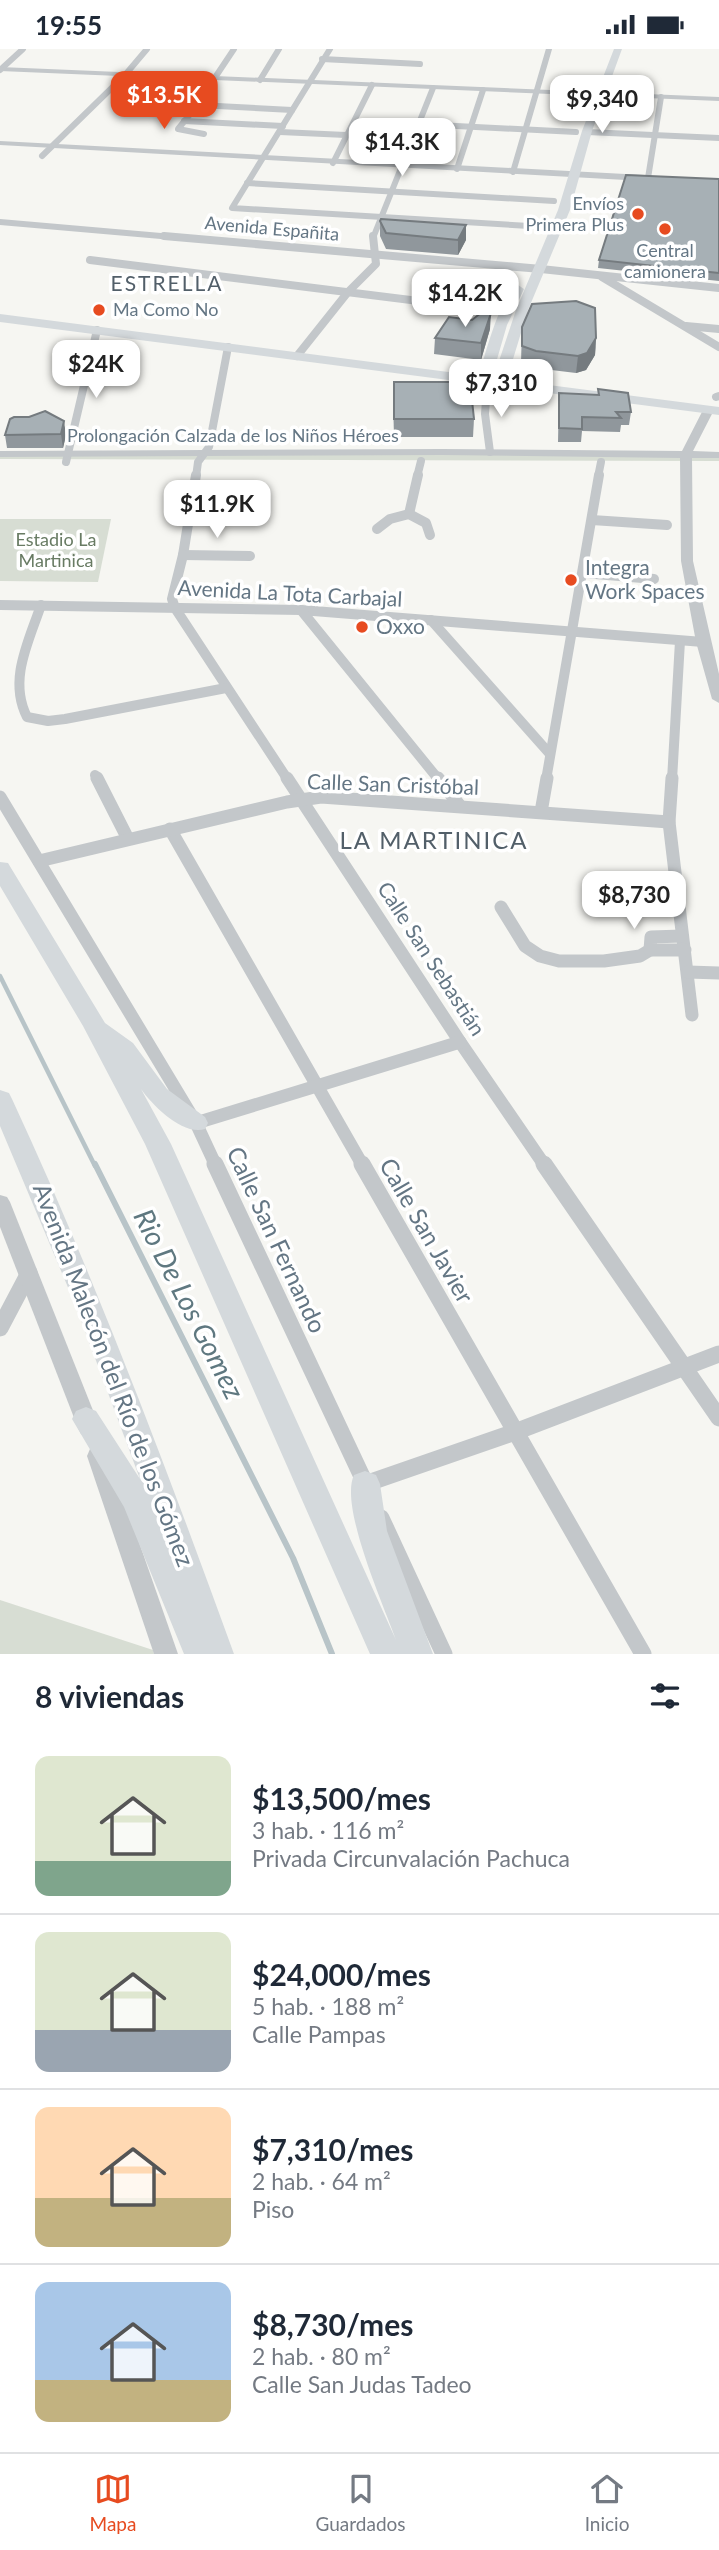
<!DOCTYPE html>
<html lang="es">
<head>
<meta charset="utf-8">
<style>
	:root { --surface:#fff; --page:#f2f2f3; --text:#1f2937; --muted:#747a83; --line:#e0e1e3; --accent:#e74b20 }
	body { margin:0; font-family:Lato,sans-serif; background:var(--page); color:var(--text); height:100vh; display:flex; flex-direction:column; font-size:26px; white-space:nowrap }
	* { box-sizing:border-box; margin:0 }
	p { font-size:23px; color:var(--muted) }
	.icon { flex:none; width:38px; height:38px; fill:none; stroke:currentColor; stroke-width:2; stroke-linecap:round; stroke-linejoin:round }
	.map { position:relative; height:1605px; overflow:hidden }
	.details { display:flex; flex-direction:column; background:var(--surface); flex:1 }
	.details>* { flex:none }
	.price { position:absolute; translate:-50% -60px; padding:0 16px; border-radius:14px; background:#fff; color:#222; font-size:23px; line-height:46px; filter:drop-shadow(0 2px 4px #0008) }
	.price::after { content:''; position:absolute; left:50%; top:42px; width:21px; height:16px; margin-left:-10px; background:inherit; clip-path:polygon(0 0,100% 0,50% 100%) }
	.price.current { background:var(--accent); color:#fff }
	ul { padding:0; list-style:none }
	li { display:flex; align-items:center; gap:21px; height:175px; padding:0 35px }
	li+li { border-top:2px solid var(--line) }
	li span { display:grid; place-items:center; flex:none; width:196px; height:140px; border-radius:14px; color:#555 }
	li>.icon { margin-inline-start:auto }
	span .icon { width:84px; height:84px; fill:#fffc; stroke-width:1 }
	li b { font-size:30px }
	h2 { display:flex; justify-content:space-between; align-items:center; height:84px; padding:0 35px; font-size:30px }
	.status { display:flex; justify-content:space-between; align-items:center; height:49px; padding:0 35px; background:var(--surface); direction:ltr }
	.status svg { height:19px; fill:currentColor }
	.menu { display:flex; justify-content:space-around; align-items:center; height:98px; border-top:2px solid var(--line); background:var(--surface); font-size:19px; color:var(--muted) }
	.menu a { display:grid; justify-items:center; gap:4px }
	.menu .current { color:var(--accent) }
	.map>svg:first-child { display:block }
	.green { fill:#d7ddd3 }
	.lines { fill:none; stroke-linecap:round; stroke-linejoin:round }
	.stream-far1 { stroke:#b8c4c8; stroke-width:4.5 }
	.stream { stroke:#b8c4c8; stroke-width:6 }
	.minor-far4 { stroke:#c3c7ca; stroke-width:6 }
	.minor-far3 { stroke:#c3c7ca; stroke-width:8 }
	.minor-far2 { stroke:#c3c7ca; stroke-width:10 }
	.minor-far1 { stroke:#c3c7ca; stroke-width:13 }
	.minor { stroke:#c3c7ca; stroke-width:17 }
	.tertiary { fill:#c3c7ca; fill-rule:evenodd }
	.secondary { fill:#d4d9dc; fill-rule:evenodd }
	.primary { fill:#d4d9dc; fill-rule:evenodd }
	.wall { fill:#90979c }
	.shaded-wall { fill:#757b7f }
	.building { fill:#a7b0b5; stroke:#757b7f; stroke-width:2 }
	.poi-dot { fill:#e74b20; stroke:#fff; stroke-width:2.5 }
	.labels { text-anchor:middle; stroke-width:7; stroke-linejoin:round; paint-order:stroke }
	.far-poi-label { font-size:18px; fill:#647684; stroke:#fff; text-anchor:end }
	.far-street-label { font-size:18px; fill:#647684; stroke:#fff }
	.far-park-label { font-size:18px; fill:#687b63; stroke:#fff }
	.far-quarter-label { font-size:21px; letter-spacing:2px; fill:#525f69; stroke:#fff }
	.poi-label { font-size:21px; fill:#647684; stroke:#fff; text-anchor:start }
	.street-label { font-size:21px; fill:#647684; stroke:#fff }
	.quarter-label { font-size:24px; letter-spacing:2px; fill:#525f69; stroke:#fff }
	.near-street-label { font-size:24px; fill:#647684; stroke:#fff }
	.near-water-label { font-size:28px; font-style:italic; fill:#5f7880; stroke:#fff }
</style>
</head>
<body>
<div class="status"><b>19:55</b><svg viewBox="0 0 49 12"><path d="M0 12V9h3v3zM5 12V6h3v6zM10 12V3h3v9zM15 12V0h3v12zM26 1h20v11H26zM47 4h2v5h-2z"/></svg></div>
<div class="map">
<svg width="719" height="1605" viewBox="0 0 719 1605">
	<rect width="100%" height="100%" fill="#f6f6f2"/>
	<!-- green -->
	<g class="green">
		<path d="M0,402L719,407V412L0,410Z"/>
		<path d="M0,470H111L98,533L0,532Z"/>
		<path d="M0,1551L153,1601L154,1605H0Z"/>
	</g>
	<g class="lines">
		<!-- stream-far1 -->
		<path class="stream-far1" d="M0,927L95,1117"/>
		<!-- stream -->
		<path class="stream" d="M95,1115L293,1509L332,1605"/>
		<!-- minor-far4 -->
		<g class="minor-far4">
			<path d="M330,0L232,159L546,178"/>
			<path d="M322,10L420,15"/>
			<path d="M0,21L23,0"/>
			<path d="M214,30L234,0"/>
			<path d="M260,31L279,0"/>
			<path d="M198,56L292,61"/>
			<path d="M184,72L283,77"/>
			<path d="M417,75L576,83"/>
			<path d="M280,83L346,86"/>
			<path d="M587,83L719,89"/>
			<path d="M204,85L178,80L209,42"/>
			<path d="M42,107L125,26L147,0"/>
			<path d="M333,114L372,36"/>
			<path d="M457,120L483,41"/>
			<path d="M513,123L549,0"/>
			<path d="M648,129L661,48"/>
			<path d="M247,134L554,152"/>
			<path d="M0,173L184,189"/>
			<path d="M373,189L433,39"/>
		</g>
		<!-- minor-far3 -->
		<g class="minor-far3">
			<path d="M164,187L541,220L719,239"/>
			<path d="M90,211L507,263"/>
			<path d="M602,228L719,298"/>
			<path d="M686,277L719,280"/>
			<path d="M297,307L348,243L376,215L373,187"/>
			<path d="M484,331L487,337L485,365L490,403"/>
			<path d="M716,348L719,347"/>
			<path d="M66,413L97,281"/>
			<path d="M196,428L198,413L209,398L228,298"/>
			<path d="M417,428L421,412"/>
			<path d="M598,428L601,413"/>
		</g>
		<!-- minor-far2 -->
		<g class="minor-far2">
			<path d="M196,426L183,506L172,550L175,559L288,731"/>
			<path d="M190,460L253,461"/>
			<path d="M409,465L418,426"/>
			<path d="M592,471L667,476"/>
			<path d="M377,480L390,470L409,465L426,474L430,486"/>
			<path d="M183,506L250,507"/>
			<path d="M584,524L654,530"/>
			<path d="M0,556L301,561L703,593"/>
			<path d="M41,556C29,592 8,631 27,668L48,672L65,670L226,639"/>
			<path d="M301,561L439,731"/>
			<path d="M431,571L549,704"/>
			<path d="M95,726L98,731"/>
			<path d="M546,731L599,426"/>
			<path d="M672,731L680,592"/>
		</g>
		<!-- minor-far1 -->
		<g class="minor-far1">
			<path d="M97,729L128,790"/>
			<path d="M287,729L460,993L545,1117"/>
			<path d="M438,729L460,757"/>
			<path d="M672,729L669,773L692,966"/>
			<path d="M0,748L196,1074L216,1117"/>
			<path d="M541,763L547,729"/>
			<path d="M170,780L363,1117"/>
			<path d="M39,812L287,753L321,748L669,773"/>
			<path d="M501,858L525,897L540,907L559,912H604L640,907L650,901H685"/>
			<path d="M650,901L651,888L682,887"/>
			<path d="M688,923L719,924"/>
			<path d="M196,1074L460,993"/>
		</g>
		<!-- minor -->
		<g class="minor">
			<path d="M215,1115L366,1436"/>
			<path d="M362,1115L643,1605"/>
			<path d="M544,1115L719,1369"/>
			<path d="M0,1279L29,1224"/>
			<path d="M365,1435L515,1383L719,1305"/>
			<path d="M381,1469L444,1605"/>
		</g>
		<!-- tertiary -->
		<g class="tertiary">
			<path d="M0,18L719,48V52L0,22Z"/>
			<path d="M0,92L644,126L648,129L644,132L0,96Z"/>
			<path d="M704,359L714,361L693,402L719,403V409H692L693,512L719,625V654L712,650L696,593L681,512L680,409L442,406L0,408V402L442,400L682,402Z"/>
			<path d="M0,1146L7,1148L10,1153L100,1379L97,1385L89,1388L81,1385L78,1379L0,1178Z"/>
			<path d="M98,1398L106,1400L109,1407L178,1605H154L87,1407L90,1400Z"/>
		</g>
		<!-- secondary -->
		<g class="secondary">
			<path d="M614,0H622L592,82L570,161L528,261L506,333L504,336H494L492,333L516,261L558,161L582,82Z"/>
			<path d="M518,236L524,240L507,276L491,331L489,334H479L477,331C484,312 500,244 518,236Z"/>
		</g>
		<!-- primary -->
		<g class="primary">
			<path d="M0,265L719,358V366L0,273Z"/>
			<path d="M0,813L8,814L11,819L105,974L133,994L167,1040L205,1068L208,1074L205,1080C183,1087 153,1057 141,1040L171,1095L396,1591C384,1557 339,1457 354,1426L365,1422L376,1426L380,1435L387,1482L433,1605H370L145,1095L83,977L0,837Z"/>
			<path d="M0,1041L9,1044L12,1050C96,1231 166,1418 234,1605H184L124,1458L72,1370L76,1362L86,1358L96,1362L140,1430L75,1255L0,1077Z"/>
		</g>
	</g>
	<!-- wall -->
	<g class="wall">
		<path d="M719,130V232L598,219L599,211Z"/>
		<path d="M380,172L466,191L458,206L386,200L380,187Z"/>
		<path d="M522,278L596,289L595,306L586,321L576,324L535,319L521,314Z"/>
		<path d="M490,280L481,311L434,305L435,289Z"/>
		<path d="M598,340L631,363L629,376H621L620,383L582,382L581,393H558L559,344L598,346Z"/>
		<path d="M393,350L474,370L473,388H394Z"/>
		<path d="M5,386H66L63,399H7Z"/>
	</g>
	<!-- shaded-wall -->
	<g class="shaded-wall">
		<path d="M466,176V191L458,206V191Z"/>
		<path d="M491,264L490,280L481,311V294Z"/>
		<path d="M596,289L595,306L586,321L576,324L578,307Z"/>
		<path d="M64,372L66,386L63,399L61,385Z"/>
	</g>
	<!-- building -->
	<g class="building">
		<path d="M626,126L719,130V224L599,211Z"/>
		<path d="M381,170L466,176L458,191L386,184L380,172Z"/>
		<path d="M576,252L595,259L596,289L587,304L578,307L536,302L522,297V278L532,255Z"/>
		<path d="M482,263L491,264L481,294L435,289L449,268L472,271Z"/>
		<path d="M394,333H470L474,370H394Z"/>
		<path d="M598,340L628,344L631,363H616L621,369L582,368V380L559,379V344L599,346Z"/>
		<path d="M45,362L64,372L61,385L5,386L10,370L14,368H29Z"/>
	</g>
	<!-- markers -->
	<g class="poi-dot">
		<circle cx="638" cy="165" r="7"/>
		<circle cx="665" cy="180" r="7"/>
		<circle cx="99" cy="261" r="7"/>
		<circle cx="571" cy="531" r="7"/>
		<circle cx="362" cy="578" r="7"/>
	</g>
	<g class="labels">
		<!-- far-poi labels -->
		<g class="far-poi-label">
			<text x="624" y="161">Envíos<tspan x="624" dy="21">Primera Plus</tspan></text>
			<text x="665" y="208" text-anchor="middle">Central<tspan x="665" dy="21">camionera</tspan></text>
			<text x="113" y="267" text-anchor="start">Ma Como No</text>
		</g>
		<!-- far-street labels -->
		<g class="far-street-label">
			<text transform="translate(272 180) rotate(5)" y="6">Avenida Españita</text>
			<text x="233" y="393">Prolongación Calzada de los Niños Héroes</text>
		</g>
		<!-- far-park labels -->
		<g class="far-park-label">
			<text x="56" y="497">Estadio La<tspan x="56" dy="21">Martinica</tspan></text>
		</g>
		<!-- far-quarter labels -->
		<g class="far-quarter-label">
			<text x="167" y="242">ESTRELLA</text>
		</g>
		<!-- poi labels -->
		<g class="poi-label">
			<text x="585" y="526">Integra<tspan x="585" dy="24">Work Spaces</tspan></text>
			<text x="376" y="585">Oxxo</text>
		</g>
		<!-- street labels -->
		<g class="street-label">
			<text transform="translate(290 545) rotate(3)" y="7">Avenida La Tota Carbajal</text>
			<text transform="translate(393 736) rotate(2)" y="7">Calle San Cristóbal</text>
			<text transform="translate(431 910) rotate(57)" y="7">Calle San Sebastián</text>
		</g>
		<!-- quarter labels -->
		<g class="quarter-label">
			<text x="434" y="800">LA MARTINICA</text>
		</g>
		<!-- near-street labels -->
		<g class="near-street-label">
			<text transform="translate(426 1182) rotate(60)" y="8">Calle San Javier</text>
			<text transform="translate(276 1191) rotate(65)" y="8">Calle San Fernando</text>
			<text transform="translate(113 1326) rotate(69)" y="8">Avenida Malecón del Río de los Gómez</text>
		</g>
		<!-- near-water labels -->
		<g class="near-water-label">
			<text transform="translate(189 1255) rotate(63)" y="10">Rio De Los Gomez</text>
		</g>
	</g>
</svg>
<b class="price current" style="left:164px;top:82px">$13.5K</b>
<b class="price" style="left:602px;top:86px">$9,340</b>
<b class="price" style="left:402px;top:129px">$14.3K</b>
<b class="price" style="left:465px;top:280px">$14.2K</b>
<b class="price" style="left:96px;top:351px">$24K</b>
<b class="price" style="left:501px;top:370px">$7,310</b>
<b class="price" style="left:217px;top:491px">$11.9K</b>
<b class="price" style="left:634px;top:882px">$8,730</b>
</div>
<section class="details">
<h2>8 viviendas<svg class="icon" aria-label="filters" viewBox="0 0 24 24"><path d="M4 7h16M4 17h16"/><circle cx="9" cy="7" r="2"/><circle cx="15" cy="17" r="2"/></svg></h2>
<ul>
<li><span style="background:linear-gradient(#dfe7d0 75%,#7fa58c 0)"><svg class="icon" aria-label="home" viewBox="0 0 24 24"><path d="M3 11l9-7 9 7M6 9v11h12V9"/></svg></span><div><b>$13,500/mes</b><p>3 hab. · 116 m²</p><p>Privada Circunvalación Pachuca</p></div></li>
<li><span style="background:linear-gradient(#dfe7d0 70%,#9aa5b1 0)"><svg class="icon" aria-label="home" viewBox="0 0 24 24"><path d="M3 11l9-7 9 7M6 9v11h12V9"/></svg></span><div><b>$24,000/mes</b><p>5 hab. · 188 m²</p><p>Calle Pampas</p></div></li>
<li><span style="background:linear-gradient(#ffd9b3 65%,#c2b280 0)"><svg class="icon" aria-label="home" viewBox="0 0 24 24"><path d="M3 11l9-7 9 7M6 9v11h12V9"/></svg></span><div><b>$7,310/mes</b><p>2 hab. · 64 m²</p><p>Piso</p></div></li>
<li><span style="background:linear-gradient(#a9c7e8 70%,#c2b280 0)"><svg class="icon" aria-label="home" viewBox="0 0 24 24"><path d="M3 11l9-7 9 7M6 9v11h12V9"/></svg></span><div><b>$8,730/mes</b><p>2 hab. · 80 m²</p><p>Calle San Judas Tadeo</p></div></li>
</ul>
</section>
<nav class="menu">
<a class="current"><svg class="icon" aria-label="map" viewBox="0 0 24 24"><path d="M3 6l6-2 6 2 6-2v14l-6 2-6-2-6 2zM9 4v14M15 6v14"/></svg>Mapa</a>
<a><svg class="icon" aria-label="saved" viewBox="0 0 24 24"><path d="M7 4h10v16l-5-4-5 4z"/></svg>Guardados</a>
<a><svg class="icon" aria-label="home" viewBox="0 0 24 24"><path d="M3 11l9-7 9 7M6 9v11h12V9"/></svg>Inicio</a>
</nav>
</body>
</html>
